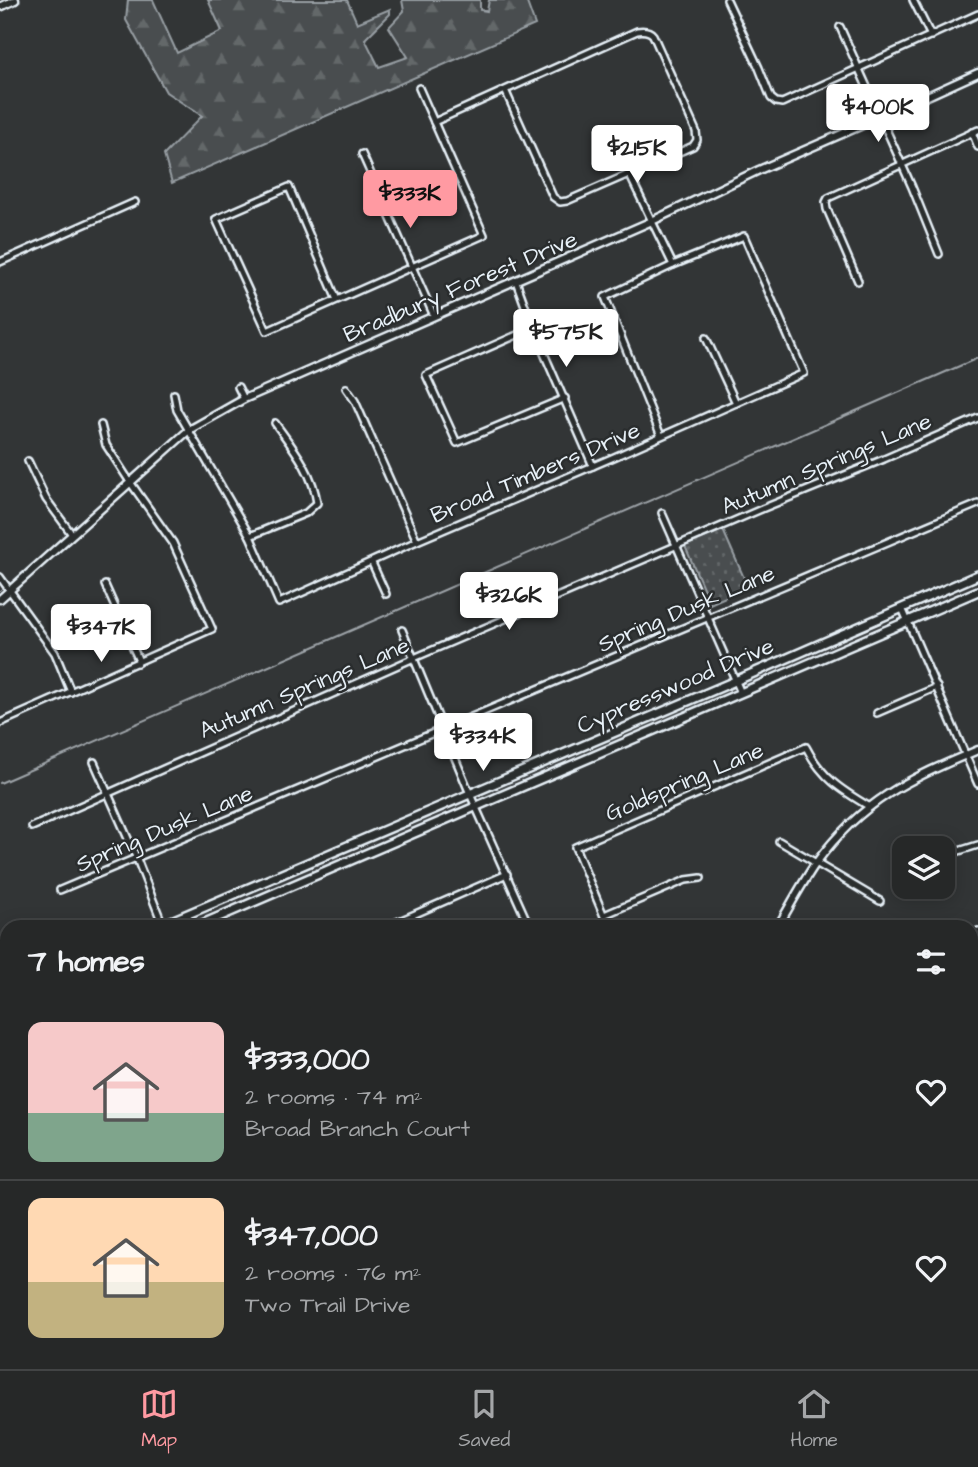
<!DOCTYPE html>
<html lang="en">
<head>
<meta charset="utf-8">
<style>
	:root { --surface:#262828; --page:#323434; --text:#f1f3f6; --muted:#a4a6a8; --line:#424445; --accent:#ff9aa2 }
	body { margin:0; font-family:"Architects Daughter",sans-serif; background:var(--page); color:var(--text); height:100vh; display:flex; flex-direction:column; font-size:26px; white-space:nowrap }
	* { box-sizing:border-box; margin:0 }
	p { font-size:23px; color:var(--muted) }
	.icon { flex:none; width:38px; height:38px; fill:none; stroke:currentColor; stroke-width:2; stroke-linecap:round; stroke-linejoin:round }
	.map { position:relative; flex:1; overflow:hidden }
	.details { position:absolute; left:0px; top:920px; width:978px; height:450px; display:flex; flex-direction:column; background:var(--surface); border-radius:21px 21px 0 0; box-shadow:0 4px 18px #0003,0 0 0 2px var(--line) }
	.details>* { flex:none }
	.tools { position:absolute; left:892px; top:836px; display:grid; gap:14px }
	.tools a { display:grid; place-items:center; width:63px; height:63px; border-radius:14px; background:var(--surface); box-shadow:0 4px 18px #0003,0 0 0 2px var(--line); font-size:35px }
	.price { position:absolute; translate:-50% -60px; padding:0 16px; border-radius:7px; background:#fff; color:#222; font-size:23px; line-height:46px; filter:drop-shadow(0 2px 4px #0008) }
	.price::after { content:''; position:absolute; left:50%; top:42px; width:21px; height:16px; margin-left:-10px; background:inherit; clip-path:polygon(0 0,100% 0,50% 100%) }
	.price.selected { background:var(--accent); color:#111 }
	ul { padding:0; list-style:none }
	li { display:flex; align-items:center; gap:21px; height:175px; padding:0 28px }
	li+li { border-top:2px solid var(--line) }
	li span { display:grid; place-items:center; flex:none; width:196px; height:140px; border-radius:14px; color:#555 }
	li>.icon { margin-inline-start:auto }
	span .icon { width:84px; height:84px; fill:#fffc; stroke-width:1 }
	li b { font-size:30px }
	h2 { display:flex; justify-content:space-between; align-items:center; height:84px; padding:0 28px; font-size:30px }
	.menu { display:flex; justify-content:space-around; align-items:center; height:98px; border-top:2px solid var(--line); background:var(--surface); font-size:19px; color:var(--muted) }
	.menu a { display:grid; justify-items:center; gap:4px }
	.menu .selected { color:var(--accent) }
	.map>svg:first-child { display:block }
	.grass { fill:url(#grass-dots); stroke:#989fa4; stroke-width:2 }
	.forest { fill:url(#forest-firs); stroke:#989fa4; stroke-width:2 }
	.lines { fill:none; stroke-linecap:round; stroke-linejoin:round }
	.stream { stroke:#9fa5aa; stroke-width:2 }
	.minor-casing { stroke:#e8f1f8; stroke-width:10 }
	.tertiary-casing { stroke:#e8f1f8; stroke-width:11 }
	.secondary-casing { stroke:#e8f1f8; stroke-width:12 }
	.minor { stroke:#2a2d2e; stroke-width:5 }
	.tertiary { stroke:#2a2d2e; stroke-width:6 }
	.secondary { stroke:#2a2d2e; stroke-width:7 }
	.labels { text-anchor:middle; stroke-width:5; stroke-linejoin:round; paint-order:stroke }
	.street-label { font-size:23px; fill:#e8f1f8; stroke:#2a2d2e }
</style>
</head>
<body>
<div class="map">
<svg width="978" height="1369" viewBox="0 0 978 1369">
	<defs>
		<pattern id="grass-dots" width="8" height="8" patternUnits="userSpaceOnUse" patternTransform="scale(1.75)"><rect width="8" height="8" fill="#494d4f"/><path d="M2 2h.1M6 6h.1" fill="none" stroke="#636769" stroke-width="1.8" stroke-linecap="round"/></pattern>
		<pattern id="forest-firs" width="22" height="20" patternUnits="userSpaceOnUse" patternTransform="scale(1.75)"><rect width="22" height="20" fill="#494d4f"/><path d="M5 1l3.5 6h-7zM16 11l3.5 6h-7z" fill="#636769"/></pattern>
	</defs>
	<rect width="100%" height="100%" fill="#323536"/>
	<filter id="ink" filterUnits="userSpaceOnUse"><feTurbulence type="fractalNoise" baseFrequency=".0143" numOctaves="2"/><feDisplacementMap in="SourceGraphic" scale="14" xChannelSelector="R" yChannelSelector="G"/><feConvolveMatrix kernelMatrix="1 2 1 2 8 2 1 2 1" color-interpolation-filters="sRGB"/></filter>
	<g filter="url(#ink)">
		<!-- grass -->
		<path class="grass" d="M723,530L748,587L710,604L685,546Z"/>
		<!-- forest -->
		<path class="forest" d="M128,0H153L177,53L222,31L208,0H347L357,23L390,9V14L365,39L379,67L408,57L389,27L404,11L402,0H480V10L487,11L489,0H526L535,25L172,183L164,155L202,116L166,92L126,20Z"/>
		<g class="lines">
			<!-- stream -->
			<g class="stream">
				<path d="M0,783L978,358"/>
				<path d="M971,1301L978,1298"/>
				<path d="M815,1369L828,1363"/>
			</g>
			<defs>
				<g id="minor">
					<path d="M727,0L759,68L771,98L776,102L782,103L978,14"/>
					<path d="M913,0L931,36"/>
					<path d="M840,27L912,187L939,254"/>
					<path d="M434,122L637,31C643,30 649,30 653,35L696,131L697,140L693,146L567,201L560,202L553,197L505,90"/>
					<path d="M608,130L673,265"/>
					<path d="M972,132L978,147"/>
					<path d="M362,154L434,316"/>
					<path d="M0,262L135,202"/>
					<path d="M516,281L533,328L593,466"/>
					<path d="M858,281L827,209L826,202L828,198L978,130"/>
					<path d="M337,300L289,187L216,219L267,331C339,299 411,267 484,235L419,88"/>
					<path d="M533,328L426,375L457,443L565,398"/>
					<path d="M706,338L736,403"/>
					<path d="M238,387L244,399"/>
					<path d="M346,388L355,401L417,541"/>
					<path d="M174,394L177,410L250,536L279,603L417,541L614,457L804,373L744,236L673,265L605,297L661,436"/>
					<path d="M28,461L46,499L71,533H74"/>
					<path d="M662,513L741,693"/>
					<path d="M250,536L306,513L317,503C313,472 293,448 275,423"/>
					<path d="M372,563L386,594"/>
					<path d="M0,577L55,653L71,692"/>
					<path d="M105,585L139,661L137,663"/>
					<path d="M902,608L978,784"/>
					<path d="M402,630L470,794L530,928"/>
					<path d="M877,713L937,687"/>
					<path d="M0,723L212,629L173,543L130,482L106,445L101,425"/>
					<path d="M94,762L137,859L164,928"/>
					<path d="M32,827L414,658L764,508L884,459L978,418"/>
					<path d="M779,841L880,901"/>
					<path d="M943,856L978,845"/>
					<path d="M60,890L978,504"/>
					<path d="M604,915L686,880L701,878"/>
					<path d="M383,928L507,874"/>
					<path d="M609,928L575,847L806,747C822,778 841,790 870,807"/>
					<path d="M971,935L978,931"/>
					<path d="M971,1044L978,1033"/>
					<path d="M971,1045L978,1049"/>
					<path d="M0,1057L7,1055"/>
					<path d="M0,1133L7,1150"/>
					<path d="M971,1161L978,1176"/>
					<path d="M971,1240L978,1237"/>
					<path d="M971,1314L978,1311"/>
					<path d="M0,1340L7,1350"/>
					<path d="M14,1363L18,1369"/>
					<path d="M97,1363L99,1369"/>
					<path d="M170,1363L172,1369"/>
					<path d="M267,1363L269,1369"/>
					<path d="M351,1363L353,1369"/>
					<path d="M612,1363L622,1369"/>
					<path d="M844,1369L858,1363"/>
				</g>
				<g id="tertiary">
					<path d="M0,7L15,0"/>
					<path d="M0,599L189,430L244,399L652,221L759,170L881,117L978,73"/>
					<path d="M777,928C790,906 802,883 816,863C861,801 910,778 978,750"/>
					<path d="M514,1369L518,1363"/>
				</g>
				<g id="secondary">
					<path d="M155,928L735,681L978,575"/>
					<path d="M193,928L978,591"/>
					<path d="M0,955H7"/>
					<path d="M0,969H7"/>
				</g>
			</defs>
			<!-- minor casing -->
			<use href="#minor" class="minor-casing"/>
			<!-- tertiary casing -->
			<use href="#tertiary" class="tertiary-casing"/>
			<!-- secondary casing -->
			<use href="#secondary" class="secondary-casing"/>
			<!-- minor -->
			<use href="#minor" class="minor"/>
			<!-- tertiary -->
			<use href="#tertiary" class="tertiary"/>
			<!-- secondary -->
			<use href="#secondary" class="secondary"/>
		</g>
	</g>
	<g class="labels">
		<!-- street labels -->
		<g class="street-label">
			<text transform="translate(460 286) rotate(-23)" y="8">Bradbury Forest Drive</text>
			<text transform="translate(826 463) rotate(-23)" y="8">Autumn Springs Lane</text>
			<text transform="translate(535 472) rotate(-23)" y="8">Broad Timbers Drive</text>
			<text transform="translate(686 608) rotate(-23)" y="8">Spring Dusk Lane</text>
			<text transform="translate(675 685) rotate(-23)" y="8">Cypresswood Drive</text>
			<text transform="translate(304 687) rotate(-23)" y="8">Autumn Springs Lane</text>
			<text transform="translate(684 781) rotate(-23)" y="8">Goldspring Lane</text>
			<text transform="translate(164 828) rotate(-23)" y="8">Spring Dusk Lane</text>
		</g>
	</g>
</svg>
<div class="tools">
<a><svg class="icon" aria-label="layers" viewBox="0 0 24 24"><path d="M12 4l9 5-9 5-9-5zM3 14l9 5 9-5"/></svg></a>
</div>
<b class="price" style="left:878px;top:144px">$400K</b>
<b class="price" style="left:637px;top:185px">$215K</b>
<b class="price selected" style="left:410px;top:230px">$333K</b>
<b class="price" style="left:566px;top:369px">$575K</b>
<b class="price" style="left:509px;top:632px">$326K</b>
<b class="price" style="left:101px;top:664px">$347K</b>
<b class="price" style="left:483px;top:773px">$334K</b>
<section class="details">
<h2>7 homes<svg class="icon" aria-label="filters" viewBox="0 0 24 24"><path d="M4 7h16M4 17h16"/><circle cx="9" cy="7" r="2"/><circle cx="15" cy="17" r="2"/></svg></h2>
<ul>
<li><span style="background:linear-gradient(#f6c9c9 65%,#7fa58c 0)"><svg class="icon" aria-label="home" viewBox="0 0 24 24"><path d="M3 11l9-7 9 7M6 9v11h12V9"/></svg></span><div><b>$333,000</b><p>2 rooms · 74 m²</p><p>Broad Branch Court</p></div><svg class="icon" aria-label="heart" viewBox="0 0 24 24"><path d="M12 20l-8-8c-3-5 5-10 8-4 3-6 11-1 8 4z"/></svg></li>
<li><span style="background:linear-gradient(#ffd9b3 60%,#c2b280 0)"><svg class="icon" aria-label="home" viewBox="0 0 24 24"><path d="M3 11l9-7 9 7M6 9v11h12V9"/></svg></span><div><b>$347,000</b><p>2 rooms · 76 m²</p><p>Two Trail Drive</p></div><svg class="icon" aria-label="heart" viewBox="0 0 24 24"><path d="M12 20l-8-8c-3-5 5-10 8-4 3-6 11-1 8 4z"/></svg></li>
</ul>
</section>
</div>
<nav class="menu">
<a class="selected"><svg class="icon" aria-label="map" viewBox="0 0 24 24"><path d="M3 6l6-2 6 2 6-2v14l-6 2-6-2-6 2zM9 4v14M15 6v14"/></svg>Map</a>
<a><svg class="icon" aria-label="saved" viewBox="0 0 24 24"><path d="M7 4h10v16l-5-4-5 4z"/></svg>Saved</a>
<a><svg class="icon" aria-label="home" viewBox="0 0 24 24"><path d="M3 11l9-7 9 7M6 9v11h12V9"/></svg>Home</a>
</nav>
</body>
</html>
